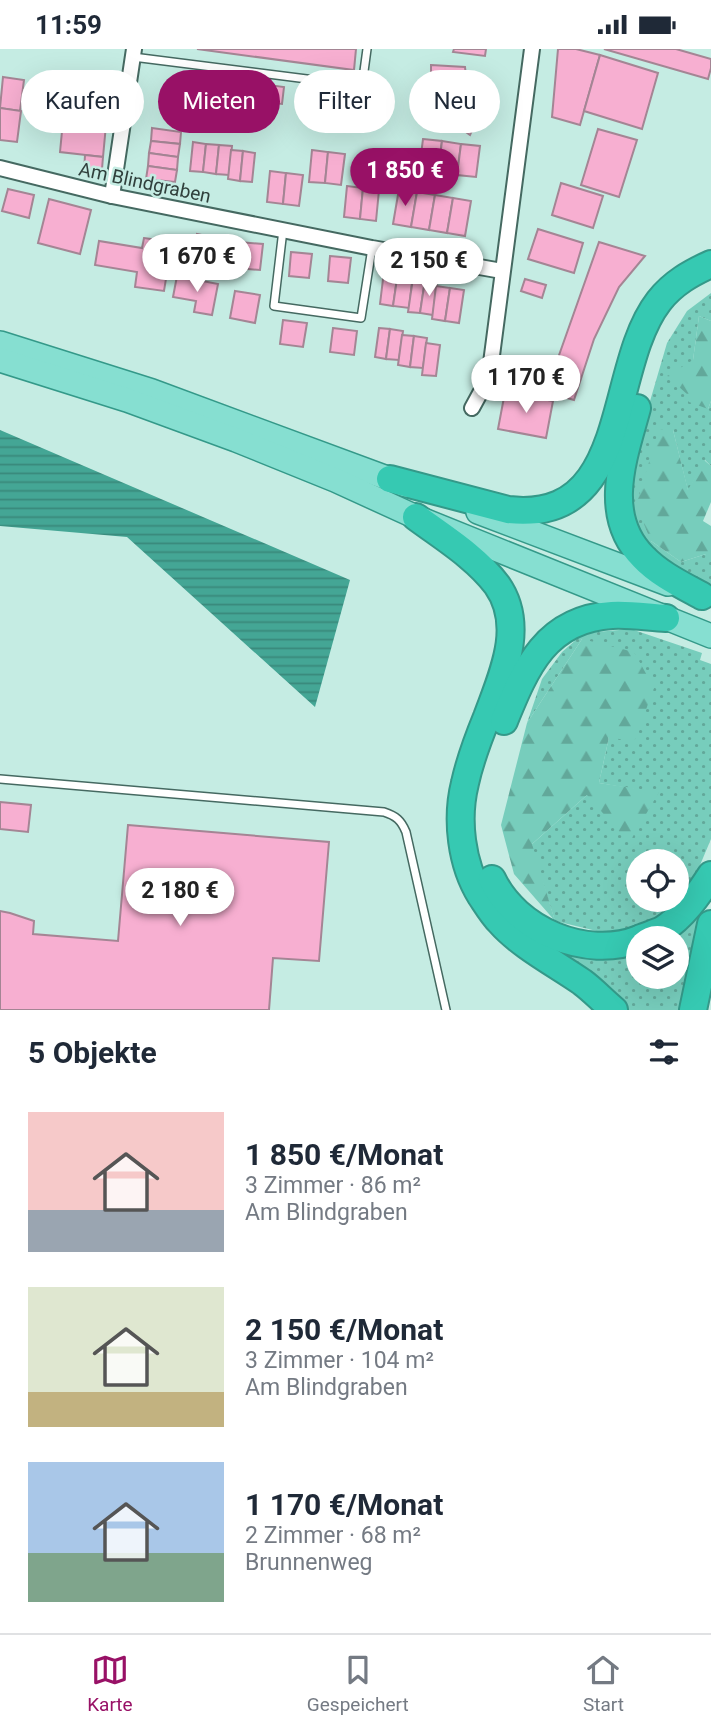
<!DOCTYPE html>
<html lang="de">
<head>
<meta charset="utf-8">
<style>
	:root { --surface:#fff; --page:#f6f6f7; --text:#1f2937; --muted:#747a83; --line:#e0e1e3; --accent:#981166 }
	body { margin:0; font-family:Roboto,sans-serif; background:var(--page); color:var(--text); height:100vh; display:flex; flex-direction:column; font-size:26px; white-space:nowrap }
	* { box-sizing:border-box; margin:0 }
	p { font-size:23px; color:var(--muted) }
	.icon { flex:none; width:38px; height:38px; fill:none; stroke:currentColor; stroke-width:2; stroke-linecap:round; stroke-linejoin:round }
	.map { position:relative; height:961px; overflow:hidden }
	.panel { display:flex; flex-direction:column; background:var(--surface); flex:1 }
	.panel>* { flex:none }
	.guide { position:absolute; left:21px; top:21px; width:670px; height:63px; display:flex; gap:14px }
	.controls { position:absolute; left:626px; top:800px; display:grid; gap:14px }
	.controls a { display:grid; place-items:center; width:63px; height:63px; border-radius:50%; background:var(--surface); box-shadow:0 7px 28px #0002; font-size:35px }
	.price { position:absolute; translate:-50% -60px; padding:0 16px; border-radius:24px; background:#fff; color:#222; font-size:23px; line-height:46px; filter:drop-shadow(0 2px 4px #0008) }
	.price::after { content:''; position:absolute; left:50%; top:42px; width:21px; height:16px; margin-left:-10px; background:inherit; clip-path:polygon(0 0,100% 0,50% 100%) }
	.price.active { background:var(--accent); color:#fff }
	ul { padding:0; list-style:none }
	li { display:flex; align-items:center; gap:21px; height:175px; padding:0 28px }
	li span { display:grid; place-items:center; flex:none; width:196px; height:140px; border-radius:0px; color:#555 }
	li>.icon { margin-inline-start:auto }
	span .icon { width:84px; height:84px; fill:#fffc; stroke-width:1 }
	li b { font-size:30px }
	h2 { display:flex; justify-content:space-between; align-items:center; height:84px; padding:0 28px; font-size:30px }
	.chip { padding:0 24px; border-radius:32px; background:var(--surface); box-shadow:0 7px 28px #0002; font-size:24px; line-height:63px }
	.chip.active { background:var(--accent); color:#fff }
	.status { display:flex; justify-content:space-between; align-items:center; height:49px; padding:0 35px; background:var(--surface); direction:ltr }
	.status svg { height:19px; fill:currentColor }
	.tabs { display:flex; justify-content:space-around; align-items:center; height:98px; border-top:2px solid var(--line); background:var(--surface); font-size:19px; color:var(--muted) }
	.tabs a { display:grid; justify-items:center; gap:4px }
	.tabs .active { color:var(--accent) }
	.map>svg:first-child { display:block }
	.grass { fill:url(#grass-dots); fill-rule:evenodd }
	.forest { fill:url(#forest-firs) }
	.water { fill:url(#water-rules) }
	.building { fill:#f7afd1; stroke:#a48594; stroke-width:2 }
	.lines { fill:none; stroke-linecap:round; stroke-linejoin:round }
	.service-casing { stroke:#456961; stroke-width:10 }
	.minor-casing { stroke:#456961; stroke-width:18 }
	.primary-casing { stroke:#349989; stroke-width:26 }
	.motorway-casing { stroke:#349989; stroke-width:30 }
	.service { stroke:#fff; stroke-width:7 }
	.minor { stroke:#fff; stroke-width:14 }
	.primary { stroke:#86dfd1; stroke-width:23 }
	.motorway { stroke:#36c9b2; stroke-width:26 }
	.labels { text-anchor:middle; stroke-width:5; stroke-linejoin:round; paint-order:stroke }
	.street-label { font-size:19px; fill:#30403c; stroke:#c5ece3 }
</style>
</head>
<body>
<div class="status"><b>11:59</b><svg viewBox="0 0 49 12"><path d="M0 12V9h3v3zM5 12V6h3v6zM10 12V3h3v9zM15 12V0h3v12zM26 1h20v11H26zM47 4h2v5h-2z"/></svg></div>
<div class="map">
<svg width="711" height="961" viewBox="0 0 711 961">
	<defs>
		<pattern id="grass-dots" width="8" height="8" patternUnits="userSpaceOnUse" patternTransform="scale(1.75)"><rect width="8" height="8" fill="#77cdbc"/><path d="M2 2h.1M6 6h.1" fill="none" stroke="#62a89a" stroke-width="1.8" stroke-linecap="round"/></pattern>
		<pattern id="forest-firs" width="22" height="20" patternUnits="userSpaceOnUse" patternTransform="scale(1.75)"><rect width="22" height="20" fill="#77cdbc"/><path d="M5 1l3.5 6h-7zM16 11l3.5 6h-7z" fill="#62a89a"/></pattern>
		<pattern id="water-rules" width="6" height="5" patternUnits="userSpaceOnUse" patternTransform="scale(1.75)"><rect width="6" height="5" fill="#44a695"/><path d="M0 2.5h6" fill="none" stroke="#39897b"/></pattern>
	</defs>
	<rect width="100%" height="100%" fill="#c5ece3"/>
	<!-- grass -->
	<g class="grass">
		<path d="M711,244V272L699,267L693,311L708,360L711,352V417L705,411L688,442L673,381L651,492L681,513L706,505H711V535L691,527L664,513L633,476L629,424L667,294L687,262Z"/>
		<path d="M631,580L702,604L700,611L711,615V790L695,828L670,861L639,880L601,883L555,872L531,796L587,746L658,744L599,734L609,688L582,590L527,674L542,630L562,603L584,584ZM639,812H677V850H639Z"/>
		<path d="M699,867L679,961H624L560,908L563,903L639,900V928H677V889H665Z"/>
	</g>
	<!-- forest -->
	<g class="forest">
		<path d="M699,267L711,272V352L708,360L689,353L688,346L667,327L693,311Z"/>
		<path d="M659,380L673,381L688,441L704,411L711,417V453L703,472L711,477V505H706L681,513L651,492L636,456Z"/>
		<path d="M582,590L634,603L654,639L634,693L609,688L599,734L659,743L629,794L587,746L532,795L555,872L514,825L501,776L527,674Z"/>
	</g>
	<!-- water -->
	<path class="water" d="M0,381L350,531L315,658L127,488L0,477Z"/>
	<!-- building -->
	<g class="building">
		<path d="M197,0H356L354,21Z"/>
		<path d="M454,0H486L485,7L453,3Z"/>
		<path d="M558,0H576L600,6L580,76L552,68Z"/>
		<path d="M604,0H676L711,10V19L708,30Z"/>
		<path d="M600,6L658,24L642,80L584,62Z"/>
		<path d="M431,16L465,18L466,27L431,34Z"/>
		<path d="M81,22L114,26L110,63L76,59Z"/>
		<path d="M466,27L468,35L436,49L431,34Z"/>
		<path d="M3,28L24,31L20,62L0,59Z"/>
		<path d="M240,32L284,38L282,55L238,50Z"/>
		<path d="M468,35L473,43L444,62L436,49Z"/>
		<path d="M473,43L478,48L455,75L444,62Z"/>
		<path d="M478,48L485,53L470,86L455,75Z"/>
		<path d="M355,49L384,51L382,71L354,69Z"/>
		<path d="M0,59L21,62L17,93L0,91Z"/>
		<path d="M63,72L106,76L103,108L60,103Z"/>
		<path d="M152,79L181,83L180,95L151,92Z"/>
		<path d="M598,80L637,91L619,148L581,136Z"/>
		<path d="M423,90L442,92L438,123L419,121Z"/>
		<path d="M151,92L180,95L178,108L149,104Z"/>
		<path d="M442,92L461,95L457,126L438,123Z"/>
		<path d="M193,93L206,95L203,123L190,122Z"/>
		<path d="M206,95L219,96L216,125L203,123Z"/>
		<path d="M461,95L480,97L476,128L457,126Z"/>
		<path d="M219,96L232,97L229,126L216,125Z"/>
		<path d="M231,101L243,102L240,132L228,130Z"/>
		<path d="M312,101L328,103L325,134L309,133Z"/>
		<path d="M243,102L255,104L252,133L240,132Z"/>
		<path d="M328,103L345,105L341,136L325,134Z"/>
		<path d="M149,104L178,108L177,121L148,117Z"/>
		<path d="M85,106L103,108L102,120L97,124L84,123Z"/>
		<path d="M148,117L177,121L175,133L146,130Z"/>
		<path d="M270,122L286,124L283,155L267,153Z"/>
		<path d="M286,124L303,126L299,157L283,155Z"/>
		<path d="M561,134L603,147L593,179L552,166Z"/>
		<path d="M347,137L363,139L360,170L344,168Z"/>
		<path d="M363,139L379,141L376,172L360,170Z"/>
		<path d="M8,140L34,146L29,169L2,162Z"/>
		<path d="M399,140L417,143L411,178L393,175Z"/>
		<path d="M417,143L435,146L429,181L411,178Z"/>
		<path d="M435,146L453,149L447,184L429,181Z"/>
		<path d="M453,149L471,152L465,187L447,184Z"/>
		<path d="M49,150L91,161L80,205L38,194Z"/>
		<path d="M538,180L583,194L574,224L528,210Z"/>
		<path d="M197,185L221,190L217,210L192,205Z"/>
		<path d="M144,189L172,193L164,242L135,238L137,223L95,216L99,192L142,199Z"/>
		<path d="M239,193L263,195L260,221L237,219Z"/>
		<path d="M599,193L645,207L619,238L594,290L574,351L546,343Z"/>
		<path d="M291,203L312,205L309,229L289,227Z"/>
		<path d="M330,207L351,209L348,234L328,232Z"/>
		<path d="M384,222L398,223L393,257L380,255Z"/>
		<path d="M398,223L413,225L409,259L393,257Z"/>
		<path d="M177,227L218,235L212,266L194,263L196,252L173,248Z"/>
		<path d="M413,229L425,231L420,264L408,263Z"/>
		<path d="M525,230L546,236L542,249L521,242Z"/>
		<path d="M425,231L437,232L433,266L420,264Z"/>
		<path d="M436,237L450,239L445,272L432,270Z"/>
		<path d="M450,239L464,241L459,274L445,272Z"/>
		<path d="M235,242L260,246L255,274L230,269Z"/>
		<path d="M283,271L307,274L303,298L280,295Z"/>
		<path d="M333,279L357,282L354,306L330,303Z"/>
		<path d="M379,279L390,280L386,310L375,308Z"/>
		<path d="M390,280L403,282L399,311L386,310Z"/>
		<path d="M402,286L414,287L410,318L398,316Z"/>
		<path d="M414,287L427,289L423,319L410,318Z"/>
		<path d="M426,294L440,296L436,327L422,326Z"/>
		<path d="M505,343L553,352L546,389L498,380Z"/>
		<path d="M0,753L31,756L28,783L0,780Z"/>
		<path d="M128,776L329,793L319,912L273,909L269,961H0V862L10,864L34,872L33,885L118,892Z"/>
	</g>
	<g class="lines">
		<defs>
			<g id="service">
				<path d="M133,8L362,37L367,0"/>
				<path d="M283,181L274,257L361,269L372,199"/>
				<path d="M0,730L384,763C396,767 401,771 406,783L446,961"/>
			</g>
			<g id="minor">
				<path d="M0,119L112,147L372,199L502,222"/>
				<path d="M112,147L134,0"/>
				<path d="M472,359L484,337L491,314L532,0"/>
			</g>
			<g id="primary">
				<path d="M0,294L152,342L406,436"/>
				<path d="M0,311L127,351L236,391L335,431L416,468L711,587"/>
				<path d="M478,463L668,535"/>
			</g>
			<g id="motorway">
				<path d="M637,359C624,407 601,466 643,508C659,525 682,536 702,547"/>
				<path d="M390,430L508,461C633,475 606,320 659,252C673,234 691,224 711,215"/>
				<path d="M416,468C443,488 476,508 497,536C526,577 502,627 487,668C478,690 470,711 465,734C456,770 461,815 481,847C487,856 493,866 500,873C520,896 556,915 582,933C593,941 603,952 614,961"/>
				<path d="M504,672C526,618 546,570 612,566C630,565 648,568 666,569"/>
				<path d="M492,830C516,881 586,911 639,890"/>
				<path d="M641,889C648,886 656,884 662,881C683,868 698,846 711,826"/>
				<path d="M693,961L711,875"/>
			</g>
		</defs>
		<!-- service casing -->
		<use href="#service" class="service-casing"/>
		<!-- minor casing -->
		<use href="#minor" class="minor-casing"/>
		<!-- primary casing -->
		<use href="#primary" class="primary-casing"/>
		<!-- motorway casing -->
		<use href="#motorway" class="motorway-casing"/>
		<!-- service -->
		<use href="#service" class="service"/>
		<!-- minor -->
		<use href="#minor" class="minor"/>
		<!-- primary -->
		<use href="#primary" class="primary"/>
		<!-- motorway -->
		<use href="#motorway" class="motorway"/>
	</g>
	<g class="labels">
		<!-- street labels -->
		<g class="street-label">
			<text transform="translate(145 133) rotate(12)" y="7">Am Blindgraben</text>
		</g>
	</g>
</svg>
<div class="controls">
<a><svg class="icon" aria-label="locate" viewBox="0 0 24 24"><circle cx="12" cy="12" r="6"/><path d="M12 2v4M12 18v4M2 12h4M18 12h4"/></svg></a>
<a><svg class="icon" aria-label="layers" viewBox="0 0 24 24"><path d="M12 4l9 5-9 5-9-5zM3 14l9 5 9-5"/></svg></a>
</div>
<b class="price active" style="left:405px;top:159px">1 850 €</b>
<b class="price" style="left:197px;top:245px">1 670 €</b>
<b class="price" style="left:429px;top:249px">2 150 €</b>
<b class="price" style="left:526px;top:366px">1 170 €</b>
<b class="price" style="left:180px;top:879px">2 180 €</b>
<div class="guide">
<a class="chip">Kaufen</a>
<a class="chip active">Mieten</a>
<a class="chip">Filter</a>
<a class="chip">Neu</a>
</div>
</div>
<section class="panel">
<h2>5 Objekte<svg class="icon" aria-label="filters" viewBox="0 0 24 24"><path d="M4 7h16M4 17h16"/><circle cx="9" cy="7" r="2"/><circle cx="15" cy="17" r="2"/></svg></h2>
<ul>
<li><span style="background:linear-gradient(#f6c9c9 70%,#9aa5b1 0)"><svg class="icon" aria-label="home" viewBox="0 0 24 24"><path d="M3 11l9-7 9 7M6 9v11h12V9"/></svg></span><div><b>1 850 €/Monat</b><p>3 Zimmer · 86 m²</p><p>Am Blindgraben</p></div></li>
<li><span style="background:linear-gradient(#dfe7d0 75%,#c2b280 0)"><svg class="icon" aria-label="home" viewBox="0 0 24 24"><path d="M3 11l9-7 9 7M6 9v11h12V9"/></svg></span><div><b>2 150 €/Monat</b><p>3 Zimmer · 104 m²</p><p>Am Blindgraben</p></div></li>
<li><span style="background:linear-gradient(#a9c7e8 65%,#7fa58c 0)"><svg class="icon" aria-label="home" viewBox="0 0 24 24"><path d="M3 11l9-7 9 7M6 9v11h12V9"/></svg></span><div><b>1 170 €/Monat</b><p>2 Zimmer · 68 m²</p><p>Brunnenweg</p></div></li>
</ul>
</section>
<nav class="tabs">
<a class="active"><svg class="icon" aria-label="map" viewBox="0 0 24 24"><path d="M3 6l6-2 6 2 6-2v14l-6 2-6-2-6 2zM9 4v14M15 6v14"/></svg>Karte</a>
<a><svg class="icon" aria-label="saved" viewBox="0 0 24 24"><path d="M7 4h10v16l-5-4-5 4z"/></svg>Gespeichert</a>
<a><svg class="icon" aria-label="home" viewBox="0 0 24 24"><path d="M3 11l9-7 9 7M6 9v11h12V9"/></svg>Start</a>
</nav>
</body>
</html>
